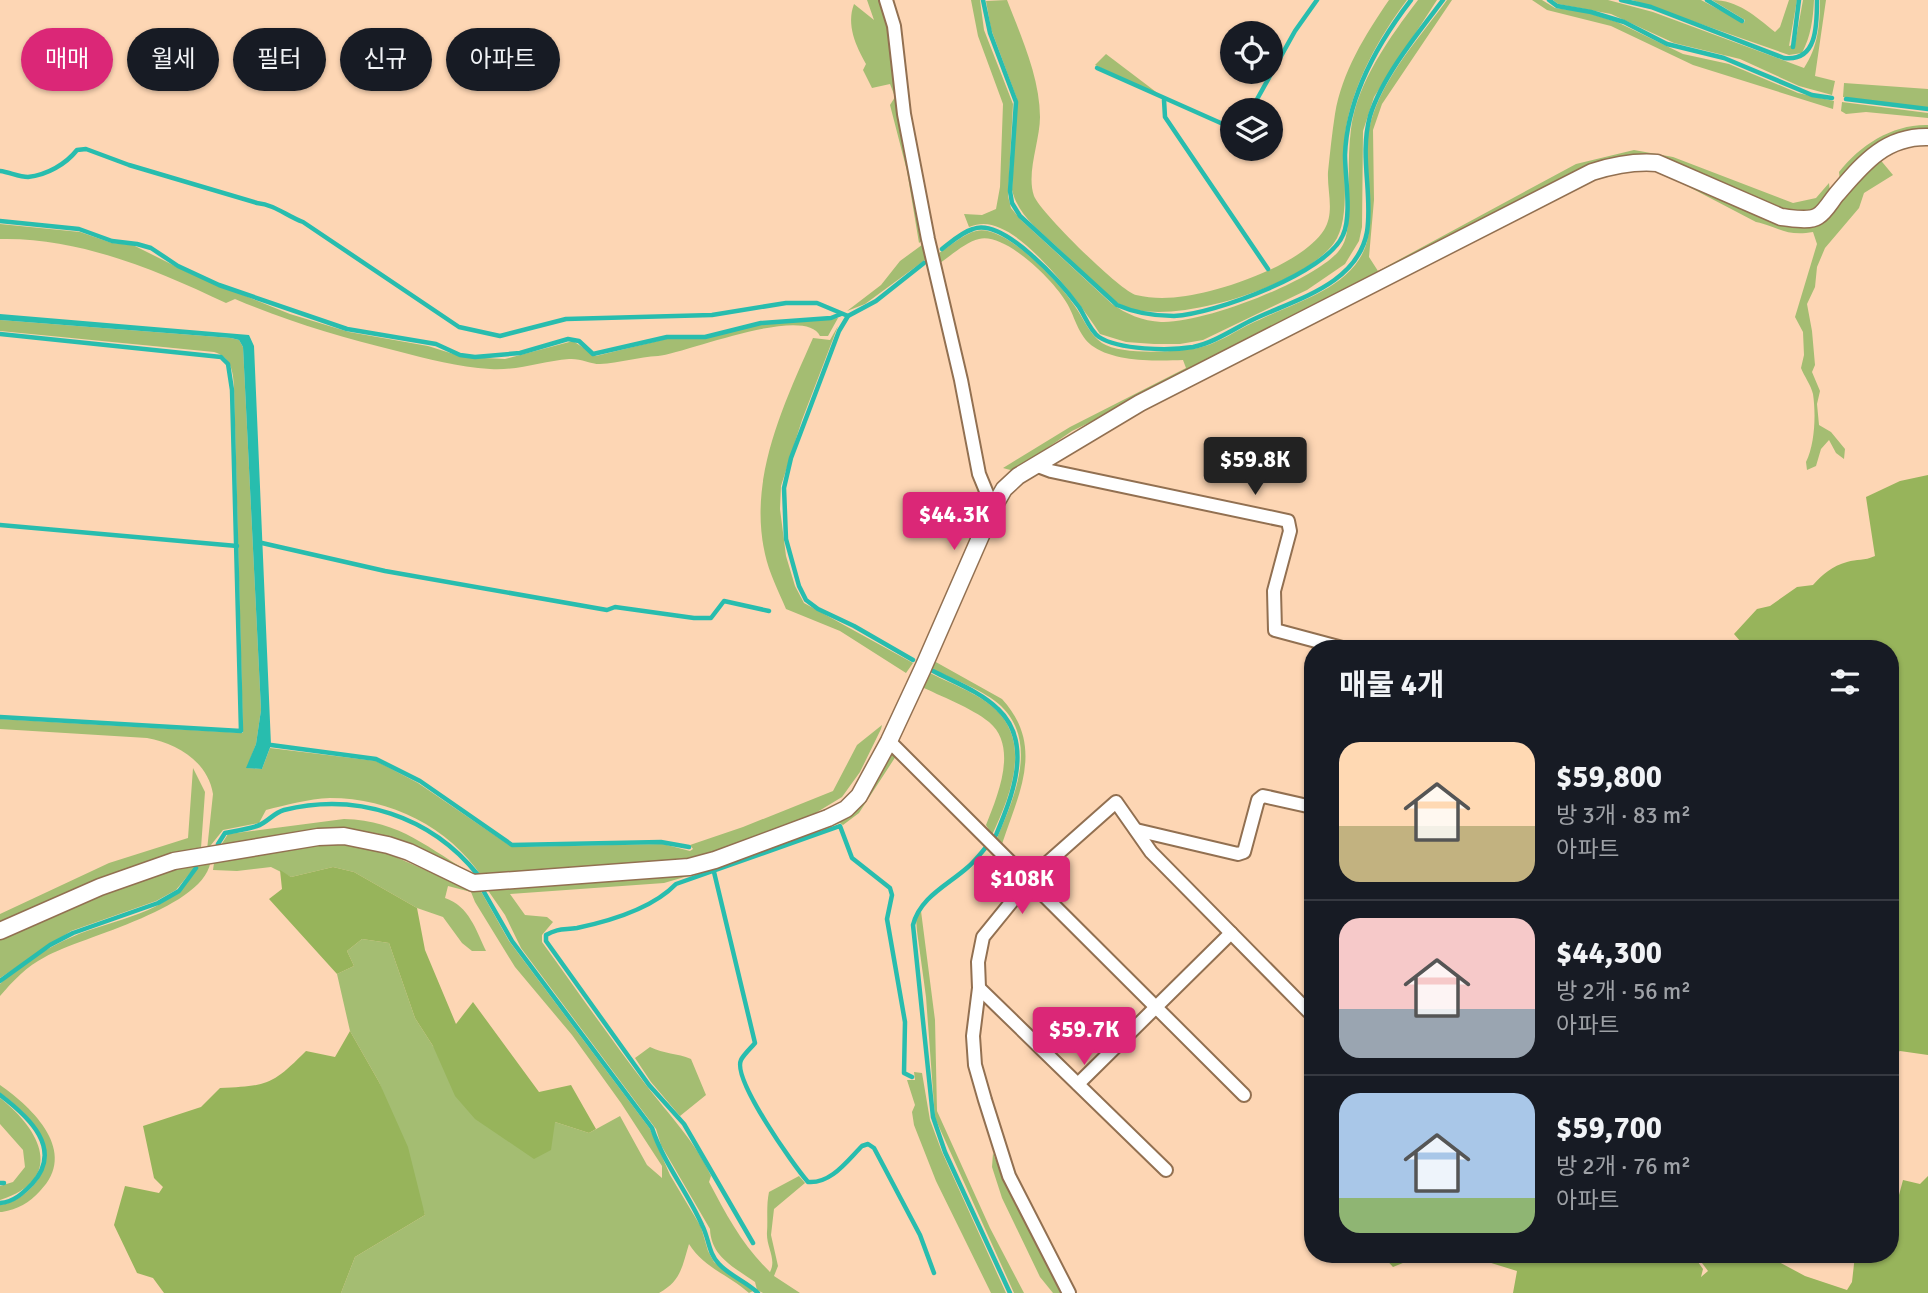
<!DOCTYPE html>
<html lang="ko">
<head>
<meta charset="utf-8">
<style>
	:root { --surface:#171b24; --page:#20242c; --text:#f1f3f6; --muted:#9ea1a6; --line:#363941; --accent:#db2777 }
	body { margin:0; font-family:Signika,"Noto Sans KR",sans-serif; background:var(--page); color:var(--text); height:100vh; display:flex; flex-direction:column; font-size:26px; white-space:nowrap }
	* { box-sizing:border-box; margin:0 }
	p { font-size:23px; color:var(--muted) }
	.icon { flex:none; width:38px; height:38px; fill:none; stroke:currentColor; stroke-width:2; stroke-linecap:round; stroke-linejoin:round }
	.map { position:relative; flex:1; overflow:hidden }
	.sheet { position:absolute; left:1304px; top:640px; width:595px; height:623px; display:flex; flex-direction:column; background:var(--surface); border-radius:28px; box-shadow:0 2px 5px #0004 }
	.sheet>* { flex:none }
	.hud { position:absolute; left:21px; top:28px; width:665px; height:63px; display:flex; gap:14px }
	.buttons { position:absolute; left:1220px; top:21px; display:grid; gap:14px }
	.buttons a { display:grid; place-items:center; width:63px; height:63px; border-radius:50%; background:var(--surface); box-shadow:0 2px 5px #0004; font-size:35px }
	.price { position:absolute; translate:-50% -60px; padding:0 16px; border-radius:7px; background:var(--accent); color:#fff; font-size:23px; line-height:46px; filter:drop-shadow(0 2px 4px #0008) }
	.price::after { content:''; position:absolute; left:50%; top:42px; width:21px; height:16px; margin-left:-10px; background:inherit; clip-path:polygon(0 0,100% 0,50% 100%) }
	.price.active { background:#222; color:#fff }
	ul { padding:0; list-style:none }
	li { display:flex; align-items:center; gap:21px; height:175px; padding:0 35px }
	li+li { border-top:2px solid var(--line) }
	li span { display:grid; place-items:center; flex:none; width:196px; height:140px; border-radius:21px; color:#555 }
	li>.icon { margin-inline-start:auto }
	span .icon { width:84px; height:84px; fill:#fffc; stroke-width:1 }
	li b { font-size:30px }
	h2 { display:flex; justify-content:space-between; align-items:center; height:84px; padding:0 35px; font-size:30px }
	.tag { padding:0 24px; border-radius:32px; background:var(--surface); box-shadow:0 2px 5px #0004; font-size:24px; line-height:63px }
	.tag.active { background:var(--accent); color:#fff }
	.map>svg:first-child { display:block }
	.green { fill:#a4bd72 }
	.forest { fill:#97b45b }
	.water { fill:#28bdae }
	.lines { fill:none; stroke-linecap:round; stroke-linejoin:round }
	.stream { stroke:#28bdae; stroke-width:4.5 }
	.minor-casing { stroke:#927051; stroke-width:16 }
	.tertiary-casing { stroke:#927051; stroke-width:19 }
	.minor { stroke:#fff; stroke-width:12 }
	.tertiary { stroke:#fff; stroke-width:16 }
</style>
</head>
<body>
<div class="map">
<svg width="1928" height="1293" viewBox="0 0 1928 1293">
	<rect width="100%" height="100%" fill="#fdd6b4"/>
	<!-- green -->
	<g class="green">
		<path d="M867,0H882L890,30L925,238L919,243L907,171L890,105L895,97L890,84L872,88L863,70L866,64C856,46 846,25 854,4L874,20Z"/>
		<path d="M971,0H980L984,30L1013,104L1008,196L1011,208L1021,220L1112,304C1126,314 1143,321 1161,322C1202,324 1311,282 1338,252C1346,243 1347,233 1348,222C1350,191 1347,160 1351,129C1357,82 1390,37 1418,0H1437L1374,97L1363,131L1362,227L1359,241L1345,264L1307,290L1203,340L1180,344H1154L1126,342L1100,334C1081,304 1033,241 1000,228C989,223 980,223 969,227L964,214L982,215L996,209L1000,187L1003,104L978,36Z"/>
		<path d="M1007,0C1021,36 1040,78 1040,117C1040,141 1026,173 1034,196C1040,212 1120,291 1136,295C1161,301 1185,297 1210,291C1243,283 1305,260 1324,230C1335,213 1327,191 1328,172C1330,153 1332,133 1335,114C1342,72 1365,35 1389,0H1407C1379,37 1354,82 1346,128C1340,160 1353,217 1334,243C1304,285 1172,328 1124,306C1101,296 1076,264 1057,247C1038,229 1018,215 1012,190L1017,99L991,29L986,1Z"/>
		<path d="M1447,0H1452L1382,104L1373,130L1374,200L1369,257L1378,271L1576,164L1634,150L1673,157L1793,203L1816,198L1829,183L1830,193C1824,202 1815,210 1804,211C1774,215 1671,170 1637,157L1072,431L1014,471L1003,468L1070,427L1186,368L1183,360C1157,361 1116,362 1094,347C1080,338 1076,321 1069,307C1058,284 1006,232 979,239C965,242 950,257 938,264L936,255C948,248 963,234 976,231C1004,223 1060,283 1074,305C1083,317 1089,334 1102,343C1121,355 1169,352 1191,349C1215,347 1237,329 1259,320C1298,301 1359,286 1368,237C1375,199 1360,158 1371,121C1384,76 1420,37 1447,0Z"/>
		<path d="M1532,0H1542L1555,8L1585,12L1617,22L1683,54L1729,64L1798,93L1834,101L1833,109L1693,65L1611,26L1547,10Z"/>
		<path d="M1553,0H1608L1653,12L1804,68C1818,47 1820,25 1820,0H1826L1815,76L1835,81L1832,95L1799,86L1740,59L1674,43L1611,14L1558,4Z"/>
		<path d="M1632,0H1701L1744,23L1745,20L1712,0C1738,0 1755,16 1775,32L1780,27L1789,0H1797L1789,46L1795,44L1803,0H1814C1813,19 1811,36 1802,53L1789,55Z"/>
		<path d="M1106,54L1164,98L1095,65Z"/>
		<path d="M1844,83L1928,89V108L1843,97Z"/>
		<path d="M1842,102L1928,113V118L1866,112L1846,114L1841,111Z"/>
		<path d="M1928,125V129L1897,134L1840,181L1839,172C1860,145 1893,124 1928,125Z"/>
		<path d="M1878,157L1893,175L1864,193L1859,208L1825,248L1817,267L1815,287L1807,304L1812,331L1815,365L1812,372L1820,391L1817,404L1819,425L1831,432L1845,449L1844,459L1836,453L1829,440L1821,449L1816,466L1807,470L1806,462C1815,444 1816,414 1813,394C1811,385 1804,376 1801,368L1804,355L1803,332L1795,317L1817,244L1813,232C1787,237 1779,227 1756,222L1647,165L1799,225Z"/>
		<path d="M0,224L80,232L112,243L133,245L189,273L290,314L349,332L428,346L463,357L505,359L573,341L596,356L670,338L701,339L756,325L838,318L828,336H820C805,304 686,353 658,356C639,357 619,363 600,364C590,364 580,358 569,359C543,361 517,371 490,369C458,367 428,359 397,351C340,337 289,322 235,299L226,303C156,270 79,237 0,239Z"/>
		<path d="M926,242L929,257L865,304L847,311L881,285L900,261Z"/>
		<path d="M0,320L231,338L239,340L243,347L261,710L256,744L247,768L262,769L270,748L376,761L418,783L512,847L663,844L690,851L693,849L690,845L743,827L833,791L857,745L882,725L881,729L860,772L842,797L809,817L727,848L690,858L482,877C449,827 390,798 330,798C308,799 286,805 266,810L259,823L223,830L207,850L213,794C208,762 177,743 147,738L0,729V719L243,733L234,386C233,371 231,357 214,352L0,331Z"/>
		<path d="M838,326L802,420L781,486L780,509L786,556L795,586L804,603L913,663L906,673L840,631L786,609C779,592 769,573 765,554C748,479 783,406 813,338L830,340Z"/>
		<path d="M934,661L1002,699C1045,746 1019,793 1002,844L997,838C1014,798 1039,743 1001,706C986,691 950,678 930,668Z"/>
		<path d="M928,672C949,683 978,693 995,709C1032,743 1010,797 992,835L986,825C997,797 1019,747 989,722C972,708 940,696 920,686Z"/>
		<path d="M888,749L896,756L859,813L843,825L840,823L712,869L664,883L510,894L525,915L547,917L553,922L542,935V942C576,989 610,1038 646,1085C669,1115 695,1141 711,1176L709,1182C727,1216 743,1246 770,1272C777,1259 766,1247 767,1232C768,1219 766,1206 769,1192L799,1176L805,1183L774,1209L771,1235L778,1266L774,1276L800,1293H763L757,1290L755,1282C734,1267 711,1257 710,1229L661,1145L656,1129L521,948L505,915L487,889L667,876L841,816Z"/>
		<path d="M193,768L205,792L201,848L198,851L87,884L0,924V914L109,863L188,838Z"/>
		<path d="M344,819C401,820 429,850 475,875C444,869 419,844 387,836C334,821 274,838 221,845L228,834Z"/>
		<path d="M328,841L382,851L448,880L478,886L509,941L650,1129L670,1175L701,1227L708,1251L714,1262L753,1291L749,1293C729,1275 704,1268 689,1244C682,1267 681,1281 659,1293H341L355,1257L425,1215L379,1082L350,1031L337,974L354,966L347,951L362,939L389,943L415,1018L433,1046L555,1122L589,1133L620,1116L647,1165L662,1178V1166L621,1103L572,1035L515,967L475,902L471,892L448,886L445,898C469,906 476,930 486,951H472L462,943L443,917L417,908L354,872L333,867L291,877L271,867L237,871L213,870L215,856Z"/>
		<path d="M211,858C209,908 82,936 45,957C27,966 13,981 0,996V984C19,964 47,948 72,937C114,918 169,915 194,872L190,873L176,890L156,901L71,931L0,978V937L121,884Z"/>
		<path d="M921,911L935,1020L937,1111L990,1228L1024,1293H1014L935,1118L926,997L917,931L916,919Z"/>
		<path d="M650,1047C664,1054 677,1053 691,1059L706,1095L680,1116L651,1082L635,1058Z"/>
		<path d="M914,1072L922,1073L930,1120L942,1152L1006,1293H991L936,1181L914,1125L912,1112L915,1105L907,1080H915Z"/>
		<path d="M0,1085C33,1108 79,1152 40,1191C29,1203 18,1209 2,1212H0V1205C14,1203 23,1196 33,1186C65,1151 30,1114 0,1093Z"/>
		<path d="M0,1098C41,1130 66,1179 0,1200V1186L13,1182L25,1167L23,1150L0,1124Z"/>
		<path d="M993,1153L1004,1181L1062,1293H1053L1040,1277L1002,1198L992,1167Z"/>
	</g>
	<!-- forest -->
	<g class="forest">
		<path d="M1928,475V1055L1900,1051L1890,1056V649H1747L1734,634L1757,609L1770,606L1797,587L1813,585C1823,574 1832,566 1847,562C1857,559 1864,561 1875,556L1866,497L1900,481Z"/>
		<path d="M333,867L354,872L417,908L425,950L456,1024L473,1002L539,1092L571,1085L596,1129L589,1133L555,1122L551,1150L534,1159L475,1119L455,1096L433,1046L415,1018L389,943L362,939L347,951L354,966L337,974L269,899L282,889L280,870L291,877Z"/>
		<path d="M350,1031L379,1082L408,1147L425,1215L355,1257L341,1293H164L153,1278L137,1273L114,1225L125,1186L159,1193L163,1187L154,1178L143,1126L201,1107L220,1088C268,1086 272,1085 306,1051L335,1057Z"/>
		<path d="M1928,1176V1293H1513L1517,1271L1488,1262L1420,1256L1393,1267L1382,1255H1693L1703,1269L1701,1277L1708,1271L1696,1255H1766L1805,1276L1847,1290L1852,1282L1855,1255H1890V1192L1899,1195L1903,1180L1920,1184Z"/>
	</g>
	<!-- water -->
	<path class="water" d="M0,314L249,335L254,346L271,745L262,769L246,768L256,744L261,710L243,347L239,340L231,338L0,320Z"/>
	<g class="lines">
		<!-- stream -->
		<g class="stream">
			<path d="M983,0L990,33L1016,102L1010,191L1012,203L1020,216L1117,305C1135,313 1154,316 1174,316C1214,314 1327,273 1343,235C1352,216 1345,177 1345,155C1347,99 1377,44 1411,0"/>
			<path d="M1549,0L1557,6L1591,12L1624,22L1667,44L1724,58L1812,95L1832,98"/>
			<path d="M1621,0L1651,7L1784,58C1817,62 1817,26 1817,0"/>
			<path d="M1707,0L1742,21"/>
			<path d="M1793,47L1799,0"/>
			<path d="M1097,68L1232,128"/>
			<path d="M1846,99L1928,109"/>
			<path d="M1164,100L1165,117L1268,269"/>
			<path d="M1251,110L1295,31L1317,0"/>
			<path d="M0,171C9,172 19,177 28,177C47,175 66,164 77,150L86,149L129,165L257,203C276,205 286,216 303,222L459,327L500,336L566,319L712,315L786,303H817L848,316"/>
			<path d="M0,221L79,229L112,241L137,244L151,248L178,266L219,285L347,329L436,344L460,355L475,357L520,353L568,339L579,341L593,354L667,337H705L761,323L831,318L841,314"/>
			<path d="M942,249C951,242 962,232 973,229C1004,217 1062,284 1079,307C1085,316 1090,331 1099,337C1119,350 1169,351 1193,347C1213,343 1232,330 1250,321C1292,300 1357,286 1367,232C1373,195 1359,156 1370,116C1382,77 1418,33 1443,0"/>
			<path d="M0,334L221,357L228,364L232,390L241,731L0,717"/>
			<path d="M0,525L237,546"/>
			<path d="M262,543L385,571L607,610L615,607L694,618H711L724,601L769,611"/>
			<path d="M913,660L854,626L818,609L806,600L799,586L786,539L784,488L791,458L839,331L848,316L876,301L924,263"/>
			<path d="M933,671C954,682 981,692 998,709C1034,743 1012,797 996,835"/>
			<path d="M271,745L376,759L420,781L512,845L661,842L689,847"/>
			<path d="M218,844L225,833C235,831 247,829 257,826C267,823 273,813 284,810C357,792 431,816 478,875"/>
			<path d="M987,846C981,853 975,861 968,867C948,885 920,897 913,925L933,1117L945,1152L1010,1293"/>
			<path d="M714,872L755,1043C751,1048 744,1054 741,1060C732,1079 794,1166 808,1182C831,1184 847,1161 862,1146L868,1144L874,1148L920,1235L934,1273"/>
			<path d="M484,892L512,941L652,1128C664,1164 687,1191 702,1225C709,1238 708,1253 719,1264C730,1276 747,1282 758,1293"/>
			<path d="M0,981L50,945L73,933L158,903L179,891L196,868"/>
			<path d="M0,1095C29,1117 64,1149 32,1184C23,1193 14,1202 0,1203"/>
			<path d="M0,1183H4"/>
			<path d="M753,1243L684,1124L649,1085L546,941V935C558,928 564,930 577,928C610,921 652,909 676,884L840,826L852,858L890,888L892,895L887,919L905,1022L904,1073L912,1077"/>
		</g>
		<defs>
			<g id="minor">
				<path d="M886,0L894,26L904,114L928,239L961,380L979,474L993,508"/>
				<path d="M1035,465L1051,471L1288,521L1290,531L1274,591L1275,630L1346,649"/>
				<path d="M889,741L1244,1095"/>
				<path d="M1136,830L1238,854L1244,852L1258,800L1263,796L1312,807"/>
				<path d="M979,988L1166,1170"/>
				<path d="M1078,1084L1231,933"/>
				<path d="M1069,1293L1009,1176L985,1100L975,1065L973,1036L979,988L978,962L983,937L1022,889L1037,872L1116,802L1151,852L1309,1012"/>
			</g>
			<path id="tertiary" d="M0,931L100,887L174,861L318,837L344,836L388,845L409,852L473,883L689,867L715,860L828,818L846,809L859,796L889,741L923,668L993,508L1004,489L1018,476L1140,403L1592,172C1614,165 1634,161 1657,163L1781,217C1792,218 1809,222 1818,216C1825,212 1831,201 1836,195C1862,165 1884,136 1928,137"/>
		</defs>
		<!-- minor casing -->
		<use href="#minor" class="minor-casing"/>
		<!-- tertiary casing -->
		<use href="#tertiary" class="tertiary-casing"/>
		<!-- minor -->
		<use href="#minor" class="minor"/>
		<!-- tertiary -->
		<use href="#tertiary" class="tertiary"/>
	</g>
</svg>
<div class="buttons">
<a><svg class="icon" aria-label="locate" viewBox="0 0 24 24"><circle cx="12" cy="12" r="6"/><path d="M12 2v4M12 18v4M2 12h4M18 12h4"/></svg></a>
<a><svg class="icon" aria-label="layers" viewBox="0 0 24 24"><path d="M12 4l9 5-9 5-9-5zM3 14l9 5 9-5"/></svg></a>
</div>
<b class="price active" style="left:1255px;top:497px">$59.8K</b>
<b class="price" style="left:954px;top:552px">$44.3K</b>
<b class="price" style="left:1022px;top:916px">$108K</b>
<b class="price" style="left:1084px;top:1067px">$59.7K</b>
<div class="hud">
<a class="tag active">매매</a>
<a class="tag">월세</a>
<a class="tag">필터</a>
<a class="tag">신규</a>
<a class="tag">아파트</a>
</div>
<section class="sheet">
<h2>매물 4개<svg class="icon" aria-label="filters" viewBox="0 0 24 24"><path d="M4 7h16M4 17h16"/><circle cx="9" cy="7" r="2"/><circle cx="15" cy="17" r="2"/></svg></h2>
<ul>
<li><span style="background:linear-gradient(#ffd9b3 60%,#c2b280 0)"><svg class="icon" aria-label="home" viewBox="0 0 24 24"><path d="M3 11l9-7 9 7M6 9v11h12V9"/></svg></span><div><b>$59,800</b><p>방 3개 · 83 m²</p><p>아파트</p></div></li>
<li><span style="background:linear-gradient(#f6c9c9 65%,#9aa5b1 0)"><svg class="icon" aria-label="home" viewBox="0 0 24 24"><path d="M3 11l9-7 9 7M6 9v11h12V9"/></svg></span><div><b>$44,300</b><p>방 2개 · 56 m²</p><p>아파트</p></div></li>
<li><span style="background:linear-gradient(#a9c7e8 75%,#8fb573 0)"><svg class="icon" aria-label="home" viewBox="0 0 24 24"><path d="M3 11l9-7 9 7M6 9v11h12V9"/></svg></span><div><b>$59,700</b><p>방 2개 · 76 m²</p><p>아파트</p></div></li>
</ul>
</section>
</div>
</body>
</html>
